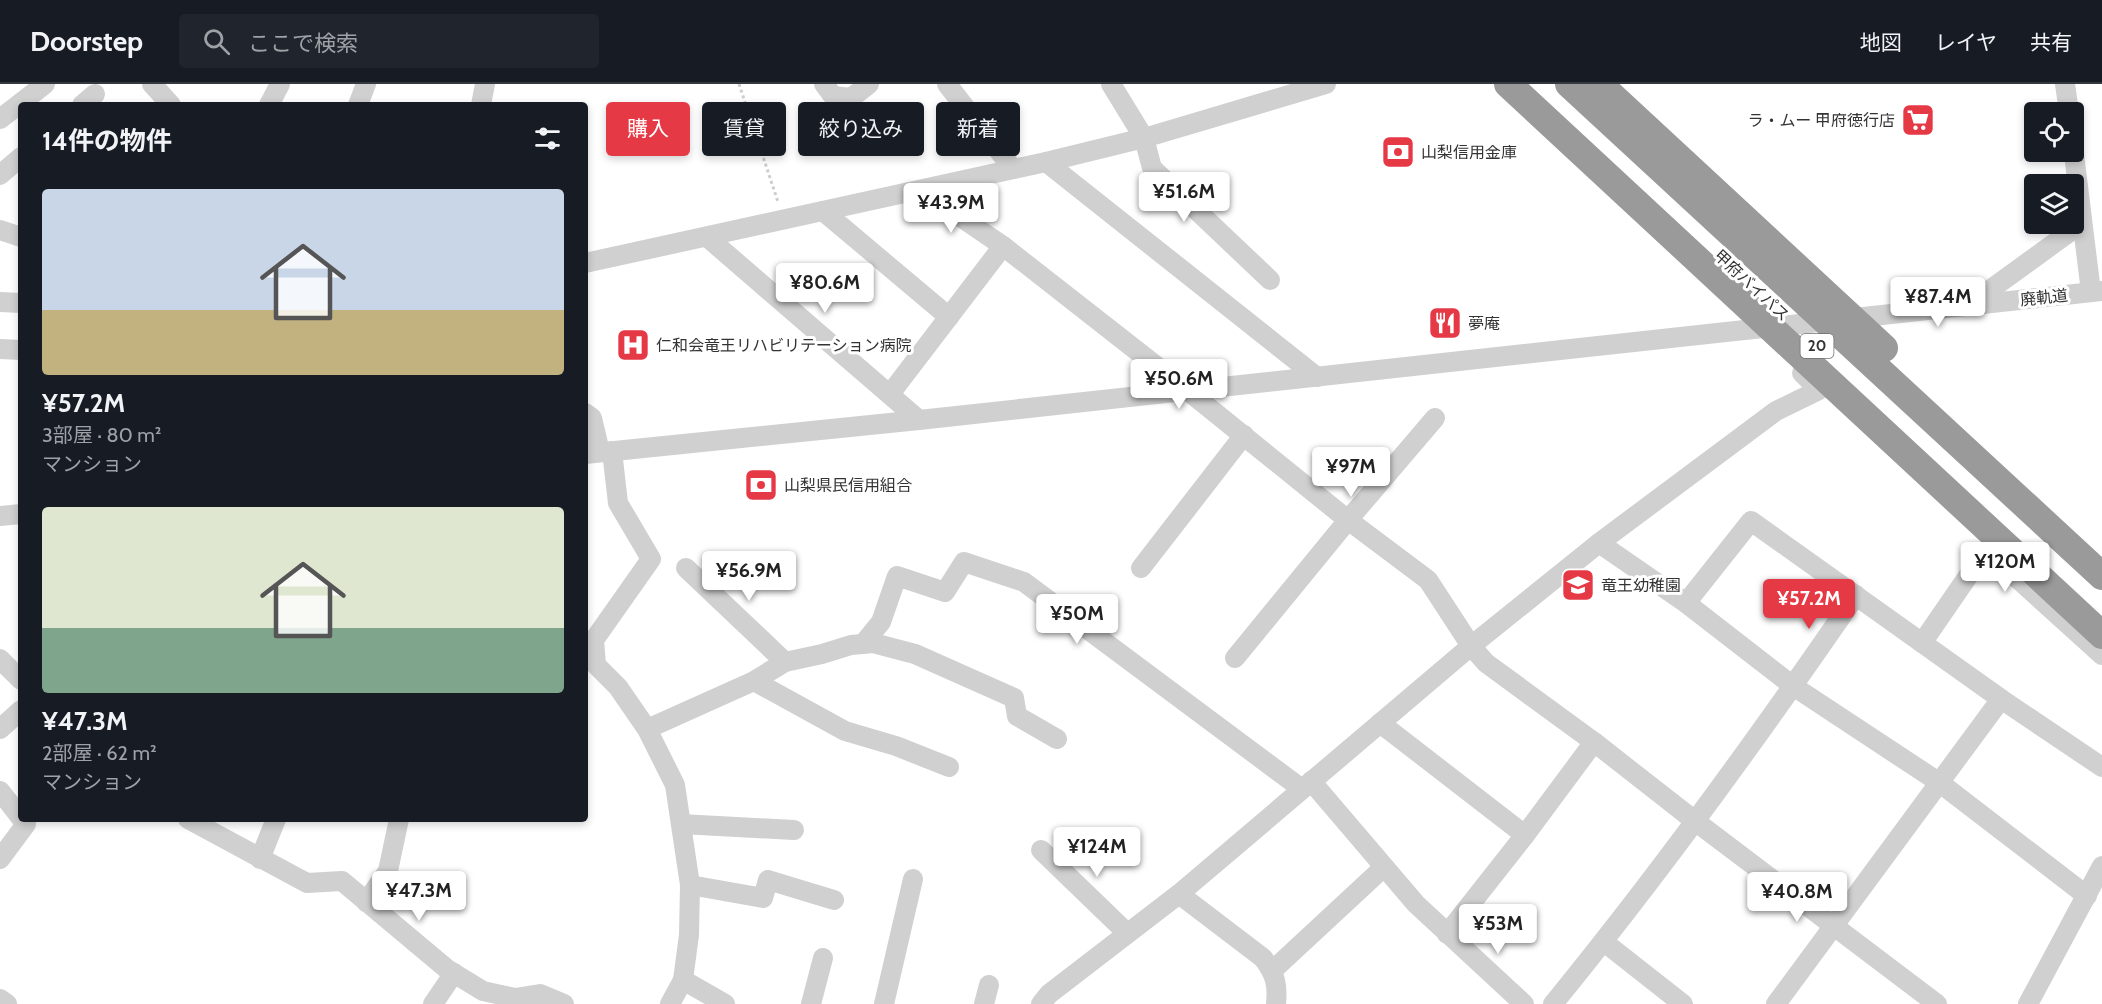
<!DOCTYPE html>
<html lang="ja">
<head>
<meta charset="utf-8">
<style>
	:root { --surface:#171b24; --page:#20242c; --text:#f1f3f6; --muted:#9ea1a6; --line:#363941; --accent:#e63946 }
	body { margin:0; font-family:Cabin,"Noto Sans JP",sans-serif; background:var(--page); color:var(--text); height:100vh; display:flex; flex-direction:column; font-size:22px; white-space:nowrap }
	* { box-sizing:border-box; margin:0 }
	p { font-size:20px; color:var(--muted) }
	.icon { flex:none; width:33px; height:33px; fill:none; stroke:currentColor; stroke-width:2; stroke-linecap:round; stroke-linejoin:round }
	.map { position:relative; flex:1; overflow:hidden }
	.drawer { position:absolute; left:18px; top:18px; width:570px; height:720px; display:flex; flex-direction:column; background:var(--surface); border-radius:6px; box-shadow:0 3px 9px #0003 }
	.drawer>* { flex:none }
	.guide { position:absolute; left:606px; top:18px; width:570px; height:54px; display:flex; gap:12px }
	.buttons { position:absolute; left:2024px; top:18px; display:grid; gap:12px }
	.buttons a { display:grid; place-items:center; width:60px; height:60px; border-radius:6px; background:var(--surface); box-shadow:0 3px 9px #0003; font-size:30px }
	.price { position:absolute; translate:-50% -51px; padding:0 14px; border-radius:6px; background:#fff; color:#222; font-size:20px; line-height:39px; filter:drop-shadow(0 2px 3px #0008) }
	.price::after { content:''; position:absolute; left:50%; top:36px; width:18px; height:14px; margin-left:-9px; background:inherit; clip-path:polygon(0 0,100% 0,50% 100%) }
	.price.on { background:var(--accent); color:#fff }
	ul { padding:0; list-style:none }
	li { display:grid; align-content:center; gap:12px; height:318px; padding:0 24px }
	li span { display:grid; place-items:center; height:186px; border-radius:6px; color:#555 }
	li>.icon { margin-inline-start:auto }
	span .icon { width:108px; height:108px; fill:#fffc; stroke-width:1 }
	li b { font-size:26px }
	h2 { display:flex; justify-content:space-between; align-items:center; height:72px; padding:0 24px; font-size:26px }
	.pill { padding:0 21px; border-radius:6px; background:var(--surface); box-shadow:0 3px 9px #0003; font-size:21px; line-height:54px }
	.pill.on { background:var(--accent); color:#fff }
	header { display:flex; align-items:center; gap:36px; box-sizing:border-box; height:84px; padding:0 30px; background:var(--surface); border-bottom:2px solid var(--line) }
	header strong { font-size:28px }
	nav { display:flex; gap:33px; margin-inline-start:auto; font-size:21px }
	.search { width:420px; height:54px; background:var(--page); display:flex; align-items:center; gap:15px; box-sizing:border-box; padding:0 21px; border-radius:6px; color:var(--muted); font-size:22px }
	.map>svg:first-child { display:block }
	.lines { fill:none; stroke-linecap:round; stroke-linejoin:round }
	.path { stroke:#cdcdcd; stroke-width:3; stroke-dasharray:3 3; stroke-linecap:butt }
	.minor { stroke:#d0d0d0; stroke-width:20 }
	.highway { stroke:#9a9a9a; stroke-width:28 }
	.labels { text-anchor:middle; stroke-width:6; stroke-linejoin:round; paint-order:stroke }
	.shield { fill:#fff; stroke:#707070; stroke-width:1.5 }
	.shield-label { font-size:15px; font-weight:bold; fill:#333 }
	.poi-label { font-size:16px; fill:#333; stroke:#fff; text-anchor:start }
	.street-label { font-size:16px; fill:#333; stroke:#fff }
</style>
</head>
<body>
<header>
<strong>Doorstep</strong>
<div class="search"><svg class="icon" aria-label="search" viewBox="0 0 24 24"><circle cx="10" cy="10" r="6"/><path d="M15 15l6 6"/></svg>ここで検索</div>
<nav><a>地図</a><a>レイヤ</a><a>共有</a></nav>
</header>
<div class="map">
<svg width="2102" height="920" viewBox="0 0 2102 920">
	<rect width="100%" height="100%" fill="#fff"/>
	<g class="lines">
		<!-- path -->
		<path class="path" d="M739,0L778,118"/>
		<!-- minor -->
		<g class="minor">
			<path d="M152,0L171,21"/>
			<path d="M824,0L833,12L851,14L869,0"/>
			<path d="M947,0L1013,85"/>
			<path d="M1111,0L1144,54L1152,84L1270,196"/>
			<path d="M2065,0L2069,28"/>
			<path d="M82,21L95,10"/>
			<path d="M269,21L280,0"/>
			<path d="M358,21L366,0"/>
			<path d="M481,21L485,0"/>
			<path d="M0,35L45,0"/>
			<path d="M2073,62L2091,208"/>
			<path d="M1046,78L1317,293"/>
			<path d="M0,91L21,73"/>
			<path d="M921,106L1003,162L1187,306L1348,436L1428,496L1471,562L1486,579L1594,658L1695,737L1937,920"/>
			<path d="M823,127L949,233"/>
			<path d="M0,146L21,153"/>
			<path d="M707,153L919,336"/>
			<path d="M585,179L1046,78L1144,54L1326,0"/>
			<path d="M0,218L21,219"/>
			<path d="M1969,221L2082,139"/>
			<path d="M0,265L21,266"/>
			<path d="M890,310L1003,162"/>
			<path d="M585,329L592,334L600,368"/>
			<path d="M612,367L618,419L651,475L594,556L596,581L618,603L647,645L675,701L690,801L689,851L683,896L670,920"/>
			<path d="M585,370L919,336L2102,207"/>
			<path d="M0,432L21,430"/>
			<path d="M1599,459L1686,519L1793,602L1940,699L2087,812"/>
			<path d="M686,484L785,578"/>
			<path d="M1141,484L1244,351"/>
			<path d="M1686,519L1751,437L2001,615L2102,683"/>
			<path d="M1922,559L1986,466L2102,571"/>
			<path d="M863,560L881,538L897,492L945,508L964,478L1024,498L1302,705"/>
			<path d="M1235,574L1348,436L1435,334"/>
			<path d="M0,575L21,596"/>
			<path d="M754,597L845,647L896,662L949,683"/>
			<path d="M1380,639L1525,751L1447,850"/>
			<path d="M0,645L21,626"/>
			<path d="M647,645L754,597L785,578L822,570L851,561L873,559L915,570L1014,614L1017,632L1057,655"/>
			<path d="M1311,697L1416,820L1524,920"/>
			<path d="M0,707L21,734"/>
			<path d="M188,735L307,799L342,797L447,885L483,907L515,914L540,910L564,920"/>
			<path d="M681,740L794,746"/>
			<path d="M1525,751L1594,658"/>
			<path d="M1041,766L1127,849"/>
			<path d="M0,775L26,740L22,735"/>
			<path d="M260,775L276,735"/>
			<path d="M690,801L763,814L768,796L834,816"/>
			<path d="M1179,810L1263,874C1275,890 1278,900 1276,920"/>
			<path d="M366,818L388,787L399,735"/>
			<path d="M1604,858L1683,920"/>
			<path d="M1273,886L1384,783"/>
			<path d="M683,896L725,920"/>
			<path d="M0,915L7,920"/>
			<path d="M433,920L454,889"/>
			<path d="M811,920L823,874"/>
			<path d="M884,920L913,795"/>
			<path d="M984,920L989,901"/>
			<path d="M1041,920L1049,910L1179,810L1471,562L1599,459L1776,327L1819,306L1802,289"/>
			<path d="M1553,920C1660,789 1760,651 1856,511"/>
			<path d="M1776,920L2001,615"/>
			<path d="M2028,920L2102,782"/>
		</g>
		<!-- highway -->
		<g class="highway">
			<path d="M1508,0L2102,551"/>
			<path d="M1569,0L2102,492"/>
			<path d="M1599,0L1884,264"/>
		</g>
	</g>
	<!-- icons -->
	<defs>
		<symbol id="supermarket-square" viewBox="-11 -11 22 22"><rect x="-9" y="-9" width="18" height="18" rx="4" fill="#e63946" stroke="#fff"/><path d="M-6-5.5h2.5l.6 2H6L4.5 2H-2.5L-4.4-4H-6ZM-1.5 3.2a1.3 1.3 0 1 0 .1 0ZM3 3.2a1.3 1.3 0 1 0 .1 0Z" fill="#fff"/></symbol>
		<symbol id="bank-square" viewBox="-11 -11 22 22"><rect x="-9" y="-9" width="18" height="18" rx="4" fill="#e63946" stroke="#fff"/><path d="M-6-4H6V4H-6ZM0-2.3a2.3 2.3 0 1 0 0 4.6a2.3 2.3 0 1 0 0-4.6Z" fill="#fff"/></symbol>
		<symbol id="restaurant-square" viewBox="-11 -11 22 22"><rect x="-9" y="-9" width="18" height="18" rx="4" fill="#e63946" stroke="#fff"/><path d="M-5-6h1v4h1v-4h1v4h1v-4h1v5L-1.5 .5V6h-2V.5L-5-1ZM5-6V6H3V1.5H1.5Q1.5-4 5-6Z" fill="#fff"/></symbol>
		<symbol id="hospital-square" viewBox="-11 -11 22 22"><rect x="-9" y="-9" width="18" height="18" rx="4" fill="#e63946" stroke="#fff"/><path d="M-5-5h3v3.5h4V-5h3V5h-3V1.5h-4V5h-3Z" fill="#fff"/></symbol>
		<symbol id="school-square" viewBox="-11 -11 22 22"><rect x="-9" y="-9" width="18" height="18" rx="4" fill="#e63946" stroke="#fff"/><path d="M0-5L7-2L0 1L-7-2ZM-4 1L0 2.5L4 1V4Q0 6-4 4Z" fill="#fff"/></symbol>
	</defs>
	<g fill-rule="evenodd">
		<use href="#supermarket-square" x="1899" y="17" width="38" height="38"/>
		<use href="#bank-square" x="1379" y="49" width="38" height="38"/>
		<use href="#restaurant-square" x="1426" y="220" width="38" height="38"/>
		<use href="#hospital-square" x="614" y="242" width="38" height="38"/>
		<use href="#bank-square" x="742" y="382" width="38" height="38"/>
		<use href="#school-square" x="1559" y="482" width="38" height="38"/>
	</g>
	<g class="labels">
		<!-- shield labels -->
		<rect class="shield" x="1800.5" y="250" width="33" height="24" rx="4.5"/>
		<g class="shield-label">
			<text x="1817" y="267">20</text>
		</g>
		<!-- poi labels -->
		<g class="poi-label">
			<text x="1895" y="42" text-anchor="end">ラ・ムー 甲府徳行店</text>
			<text x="1421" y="74">山梨信用金庫</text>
			<text x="1468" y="245">夢庵</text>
			<text x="656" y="267">仁和会竜王リハビリテーション病院</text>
			<text x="784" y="407">山梨県民信用組合</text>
			<text x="1601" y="507">竜王幼稚園</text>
		</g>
		<!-- street labels -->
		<g class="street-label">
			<text transform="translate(1752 201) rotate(43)" y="6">甲府バイパス</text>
			<text transform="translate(2044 213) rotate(-6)" y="6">廃軌道</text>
		</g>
	</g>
</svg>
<div class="buttons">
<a><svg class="icon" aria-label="locate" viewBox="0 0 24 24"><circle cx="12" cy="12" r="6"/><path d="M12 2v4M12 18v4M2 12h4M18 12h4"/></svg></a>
<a><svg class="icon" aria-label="layers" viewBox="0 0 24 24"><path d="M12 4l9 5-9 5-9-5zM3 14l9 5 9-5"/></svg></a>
</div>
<b class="price" style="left:1184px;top:139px">¥51.6M</b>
<b class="price" style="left:951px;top:150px">¥43.9M</b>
<b class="price" style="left:825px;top:230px">¥80.6M</b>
<b class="price" style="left:1938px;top:244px">¥87.4M</b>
<b class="price" style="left:1179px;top:326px">¥50.6M</b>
<b class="price" style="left:1351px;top:414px">¥97M</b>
<b class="price" style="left:2005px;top:509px">¥120M</b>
<b class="price" style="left:749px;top:518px">¥56.9M</b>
<b class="price on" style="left:1809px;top:546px">¥57.2M</b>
<b class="price" style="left:1077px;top:561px">¥50M</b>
<b class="price" style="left:1097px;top:794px">¥124M</b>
<b class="price" style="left:419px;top:838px">¥47.3M</b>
<b class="price" style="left:1797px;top:839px">¥40.8M</b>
<b class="price" style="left:1498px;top:871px">¥53M</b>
<div class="guide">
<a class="pill on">購入</a>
<a class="pill">賃貸</a>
<a class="pill">絞り込み</a>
<a class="pill">新着</a>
</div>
<section class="drawer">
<h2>14件の物件<svg class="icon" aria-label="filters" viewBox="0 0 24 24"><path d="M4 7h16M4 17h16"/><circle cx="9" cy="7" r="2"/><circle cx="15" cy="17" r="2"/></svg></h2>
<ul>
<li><span style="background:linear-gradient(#c9d6e8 65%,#c2b280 0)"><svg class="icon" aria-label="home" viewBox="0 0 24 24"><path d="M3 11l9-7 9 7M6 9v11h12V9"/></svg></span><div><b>¥57.2M</b><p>3部屋 · 80 m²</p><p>マンション</p></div></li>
<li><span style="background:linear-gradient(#dfe7d0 65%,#7fa58c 0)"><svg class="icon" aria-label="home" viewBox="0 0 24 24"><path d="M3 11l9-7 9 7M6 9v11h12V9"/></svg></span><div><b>¥47.3M</b><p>2部屋 · 62 m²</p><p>マンション</p></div></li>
</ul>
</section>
</div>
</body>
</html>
